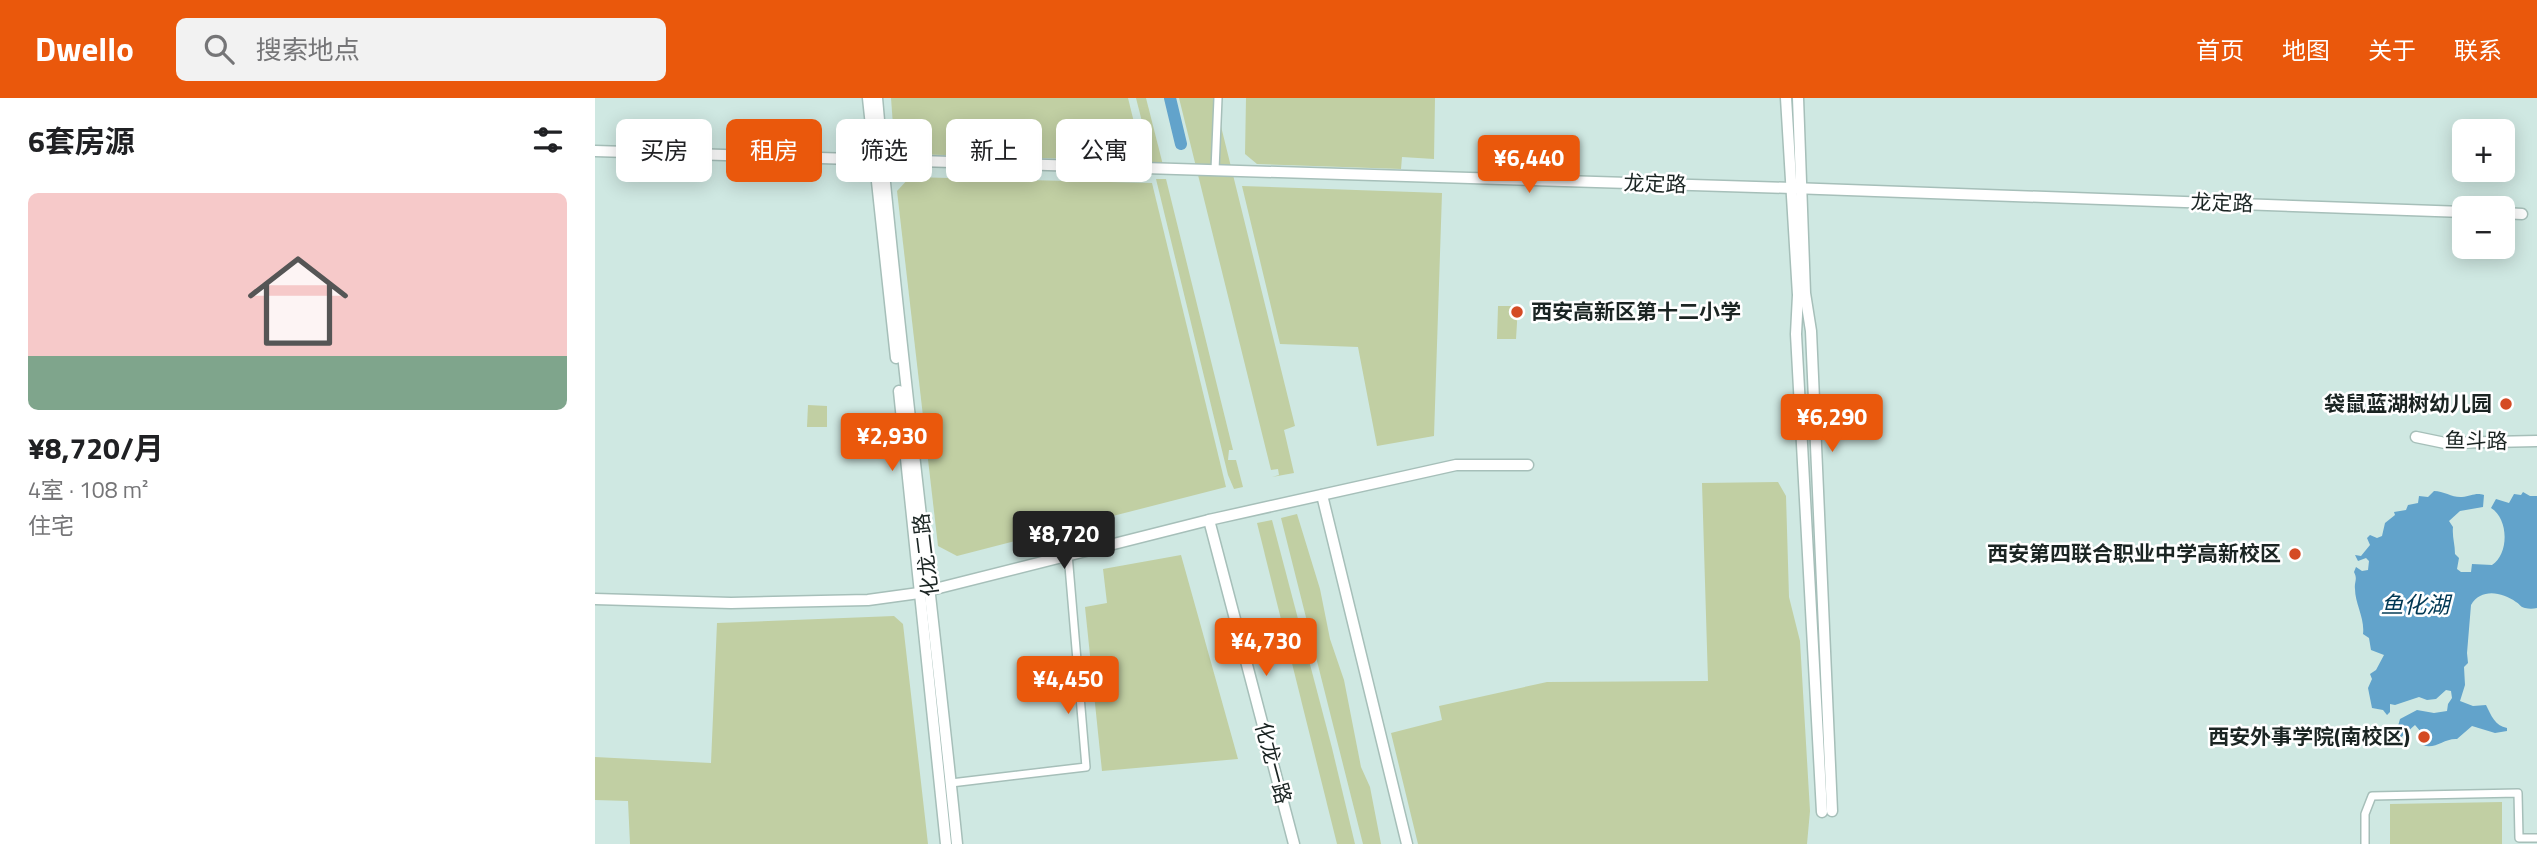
<!DOCTYPE html>
<html lang="zh">
<head>
<meta charset="utf-8">
<style>
	:root { --surface:#fff; --page:#f2f2f2; --text:#202124; --muted:#757577; --line:#e0e0e0; --accent:#ea580c }
	body { margin:0; font-family:"Titillium Web","Noto Sans SC",sans-serif; background:var(--page); color:var(--text); height:100vh; display:flex; flex-direction:column; font-size:26px; white-space:nowrap }
	* { box-sizing:border-box; margin:0 }
	p { font-size:23px; color:var(--muted) }
	.icon { flex:none; width:38px; height:38px; fill:none; stroke:currentColor; stroke-width:2; stroke-linecap:round; stroke-linejoin:round }
	.map { position:relative; flex:1; overflow:hidden }
	.drawer { display:flex; flex-direction:column; background:var(--surface); width:595px }
	.drawer>* { flex:none }
	.guide { position:absolute; left:21px; top:21px; width:665px; height:63px; display:flex; gap:14px }
	.tools { position:absolute; left:1857px; top:21px; display:grid; gap:14px }
	.tools a { display:grid; place-items:center; width:63px; height:63px; border-radius:10px; background:var(--surface); box-shadow:0 4px 18px #0003; font-size:35px }
	.price { position:absolute; translate:-50% -60px; padding:0 16px; border-radius:7px; background:var(--accent); color:#fff; font-size:23px; line-height:46px; filter:drop-shadow(0 2px 4px #0008) }
	.price::after { content:''; position:absolute; left:50%; top:42px; width:21px; height:16px; margin-left:-10px; background:inherit; clip-path:polygon(0 0,100% 0,50% 100%) }
	.price.on { background:#222; color:#fff }
	ul { padding:0; list-style:none }
	li { display:grid; align-content:center; gap:14px; height:371px; padding:0 28px }
	li+li { border-top:2px solid var(--line) }
	li span { display:grid; place-items:center; height:217px; border-radius:10px; color:#555 }
	li>.icon { margin-inline-start:auto }
	span .icon { width:126px; height:126px; fill:#fffc; stroke-width:1 }
	li b { font-size:30px }
	h2 { display:flex; justify-content:space-between; align-items:center; height:84px; padding:0 28px; font-size:30px }
	.chip { padding:0 24px; border-radius:10px; background:var(--surface); box-shadow:0 4px 18px #0003; font-size:24px; line-height:63px }
	.chip.on { background:var(--accent); color:#fff }
	header { display:flex; align-items:center; gap:42px; box-sizing:border-box; height:98px; padding:0 35px; background:var(--accent); color:#fff }
	header strong { font-size:33px }
	nav { display:flex; gap:38px; margin-inline-start:auto; font-size:24px }
	.search { width:490px; height:63px; background:var(--page); display:flex; align-items:center; gap:18px; box-sizing:border-box; padding:0 24px; border-radius:10px; color:var(--muted); font-size:26px }
	main { display:flex; flex:1; min-height:0 }
	.map>svg:first-child { display:block }
	.green { fill:#c1cfa3 }
	.water { fill:#62a3cb }
	.lines { fill:none; stroke-linecap:round; stroke-linejoin:round }
	.river { stroke:#62a3cb; stroke-width:12 }
	.street-casing { stroke:#a6bfb9; stroke-width:10 }
	.secondary-casing { stroke:#a6bfb9; stroke-width:13 }
	.street { stroke:#fff; stroke-width:7 }
	.secondary { stroke:#fff; stroke-width:10 }
	.poi-dot { fill:#d44b24; stroke:#fff; stroke-width:2.5 }
	.labels { text-anchor:middle; stroke-width:5; stroke-linejoin:round; paint-order:stroke }
	.street-label { font-size:21px; fill:#1b2523; stroke:#fff }
	.poi-label { font-size:21px; font-weight:bold; fill:#1b2523; stroke:#fff; text-anchor:end }
	.water-label { font-size:23px; font-style:italic; fill:#003854; stroke:#fff }
</style>
</head>
<body>
<header>
<strong>Dwello</strong>
<div class="search"><svg class="icon" aria-label="search" viewBox="0 0 24 24"><circle cx="10" cy="10" r="6"/><path d="M15 15l6 6"/></svg>搜索地点</div>
<nav><a>首页</a><a>地图</a><a>关于</a><a>联系</a></nav>
</header>
<main>
<section class="drawer">
<h2>6套房源<svg class="icon" aria-label="filters" viewBox="0 0 24 24"><path d="M4 7h16M4 17h16"/><circle cx="9" cy="7" r="2"/><circle cx="15" cy="17" r="2"/></svg></h2>
<ul>
<li><span style="background:linear-gradient(#f6c9c9 75%,#7fa58c 0)"><svg class="icon" aria-label="home" viewBox="0 0 24 24"><path d="M3 11l9-7 9 7M6 9v11h12V9"/></svg></span><div><b>¥8,720/月</b><p>4室 · 108 m²</p><p>住宅</p></div></li>
</ul>
</section>
<div class="map">
<svg width="1942" height="746" viewBox="0 0 1942 746">
	<rect width="100%" height="100%" fill="#cfe8e2"/>
	<!-- green -->
	<g class="green">
		<path d="M296,0H533L548,61L542,63L317,56L299,41Z"/>
		<path d="M541,0H551L570,75H560Z"/>
		<path d="M584,0H619L700,328L689,332L699,375L677,379L684,377L683,371L676,372Z"/>
		<path d="M651,0H840L839,61L807,59L806,71L662,66L650,56Z"/>
		<path d="M315,79L557,85L631,389L362,458L343,448L302,93Z"/>
		<path d="M561,81H571L638,352H634L633,362H641L648,389L639,391L633,377Z"/>
		<path d="M647,88L847,95L839,338L782,348L763,249L685,246Z"/>
		<path d="M903,208H923L921,241H902Z"/>
		<path d="M213,307L232,308V329H212Z"/>
		<path d="M1183,384L1191,398L1194,499L1205,543L1215,713L1212,746H823L796,635L847,622L844,608L952,584L1113,583L1107,385Z"/>
		<path d="M702,416L725,491L735,541L749,582L766,669L775,689L786,746H768L686,420Z"/>
		<path d="M677,422L737,650L760,746H742L662,425Z"/>
		<path d="M586,457L643,661L507,673L490,509L512,505L508,471Z"/>
		<path d="M299,518L308,526L333,746H35L33,703L0,702V659L116,665L122,525Z"/>
		<path d="M1907,704V746H1795V706Z"/>
	</g>
	<!-- water -->
	<path class="water" d="M1839,393C1849,393 1858,400 1867,399C1876,398 1881,394 1889,397L1888,409L1865,413L1854,423L1858,429C1857,439 1860,446 1860,456L1864,460L1862,471L1866,474H1876L1877,466L1897,467C1914,456 1914,421 1896,410L1901,401L1914,405L1919,396L1926,397L1928,394L1935,398H1942V510C1938,511 1934,511 1930,510C1925,509 1926,507 1921,504C1907,494 1886,490 1876,507L1872,555L1873,565L1869,569L1870,587L1865,603L1878,608L1891,607C1896,617 1900,628 1912,630V633L1900,635L1877,628L1862,641C1849,640 1840,652 1828,647L1826,634L1820,627C1812,634 1800,646 1790,649L1788,646L1803,628L1805,621L1822,612L1839,615L1852,613L1853,606L1857,600L1856,593L1851,592L1841,601L1832,602L1824,599L1800,607L1795,606V614L1792,617L1788,612L1777,610L1773,590L1777,581L1775,576L1781,572L1789,557L1776,552L1774,540L1768,536C1770,520 1760,506 1760,491C1759,483 1763,482 1759,474L1761,469L1767,473L1773,472L1774,463L1771,460L1763,463L1760,457L1766,458L1775,447L1772,440L1775,437L1782,440L1787,438L1790,425L1800,417L1799,414L1811,412L1813,407L1823,405L1824,398L1833,399Z"/>
	<g class="lines">
		<!-- river -->
		<path class="river" d="M575,0L586,46"/>
		<defs>
			<g id="street">
				<path d="M620,72L623,0"/>
				<path d="M356,685L491,669L473,456"/>
				<path d="M1770,746V716L1777,698L1923,695L1924,740H1942"/>
			</g>
			<g id="secondary">
				<path d="M273,0L301,260"/>
				<path d="M282,0C304,249 337,497 362,746"/>
				<path d="M1191,0L1203,197L1201,236L1227,714"/>
				<path d="M1203,0L1210,195L1216,233L1237,713"/>
				<path d="M0,53L1197,90L1869,114"/>
				<path d="M1908,115L1927,116"/>
				<path d="M304,293L351,746"/>
				<path d="M1821,339L1850,345L1942,343"/>
				<path d="M727,397L812,746"/>
				<path d="M614,422L699,746"/>
				<path d="M0,501L136,505L273,502L324,495L614,422L861,367H933"/>
			</g>
		</defs>
		<!-- street casing -->
		<use href="#street" class="street-casing"/>
		<!-- secondary casing -->
		<use href="#secondary" class="secondary-casing"/>
		<!-- street -->
		<use href="#street" class="street"/>
		<!-- secondary -->
		<use href="#secondary" class="secondary"/>
	</g>
	<!-- markers -->
	<g class="poi-dot">
		<circle cx="922" cy="214" r="7"/>
		<circle cx="1911" cy="306" r="7"/>
		<circle cx="1700" cy="456" r="7"/>
		<circle cx="1829" cy="639" r="7"/>
	</g>
	<g class="labels">
		<!-- street labels -->
		<g class="street-label">
			<text transform="translate(1060 86) rotate(2)" y="7">龙定路</text>
			<text transform="translate(1627 105) rotate(2)" y="7">龙定路</text>
			<text transform="translate(1881 343) rotate(1)" y="7">鱼斗路</text>
			<text transform="translate(331 457) rotate(-97)" y="7">化龙二路</text>
			<text transform="translate(678 665) rotate(75)" y="7">化龙一路</text>
		</g>
		<!-- poi labels -->
		<g class="poi-label">
			<text x="936" y="221" text-anchor="start">西安高新区第十二小学</text>
			<text x="1897" y="313">袋鼠蓝湖树幼儿园</text>
			<text x="1686" y="463">西安第四联合职业中学高新校区</text>
			<text x="1815" y="646">西安外事学院(南校区)</text>
		</g>
		<!-- water labels -->
		<g class="water-label">
			<text x="1820" y="515">鱼化湖</text>
		</g>
	</g>
</svg>
<div class="tools">
<a>+</a>
<a>−</a>
</div>
<b class="price" style="left:934px;top:97px">¥6,440</b>
<b class="price" style="left:1237px;top:356px">¥6,290</b>
<b class="price" style="left:297px;top:375px">¥2,930</b>
<b class="price on" style="left:469px;top:473px">¥8,720</b>
<b class="price" style="left:671px;top:580px">¥4,730</b>
<b class="price" style="left:473px;top:618px">¥4,450</b>
<div class="guide">
<a class="chip">买房</a>
<a class="chip on">租房</a>
<a class="chip">筛选</a>
<a class="chip">新上</a>
<a class="chip">公寓</a>
</div>
</div>
</main>
</body>
</html>
